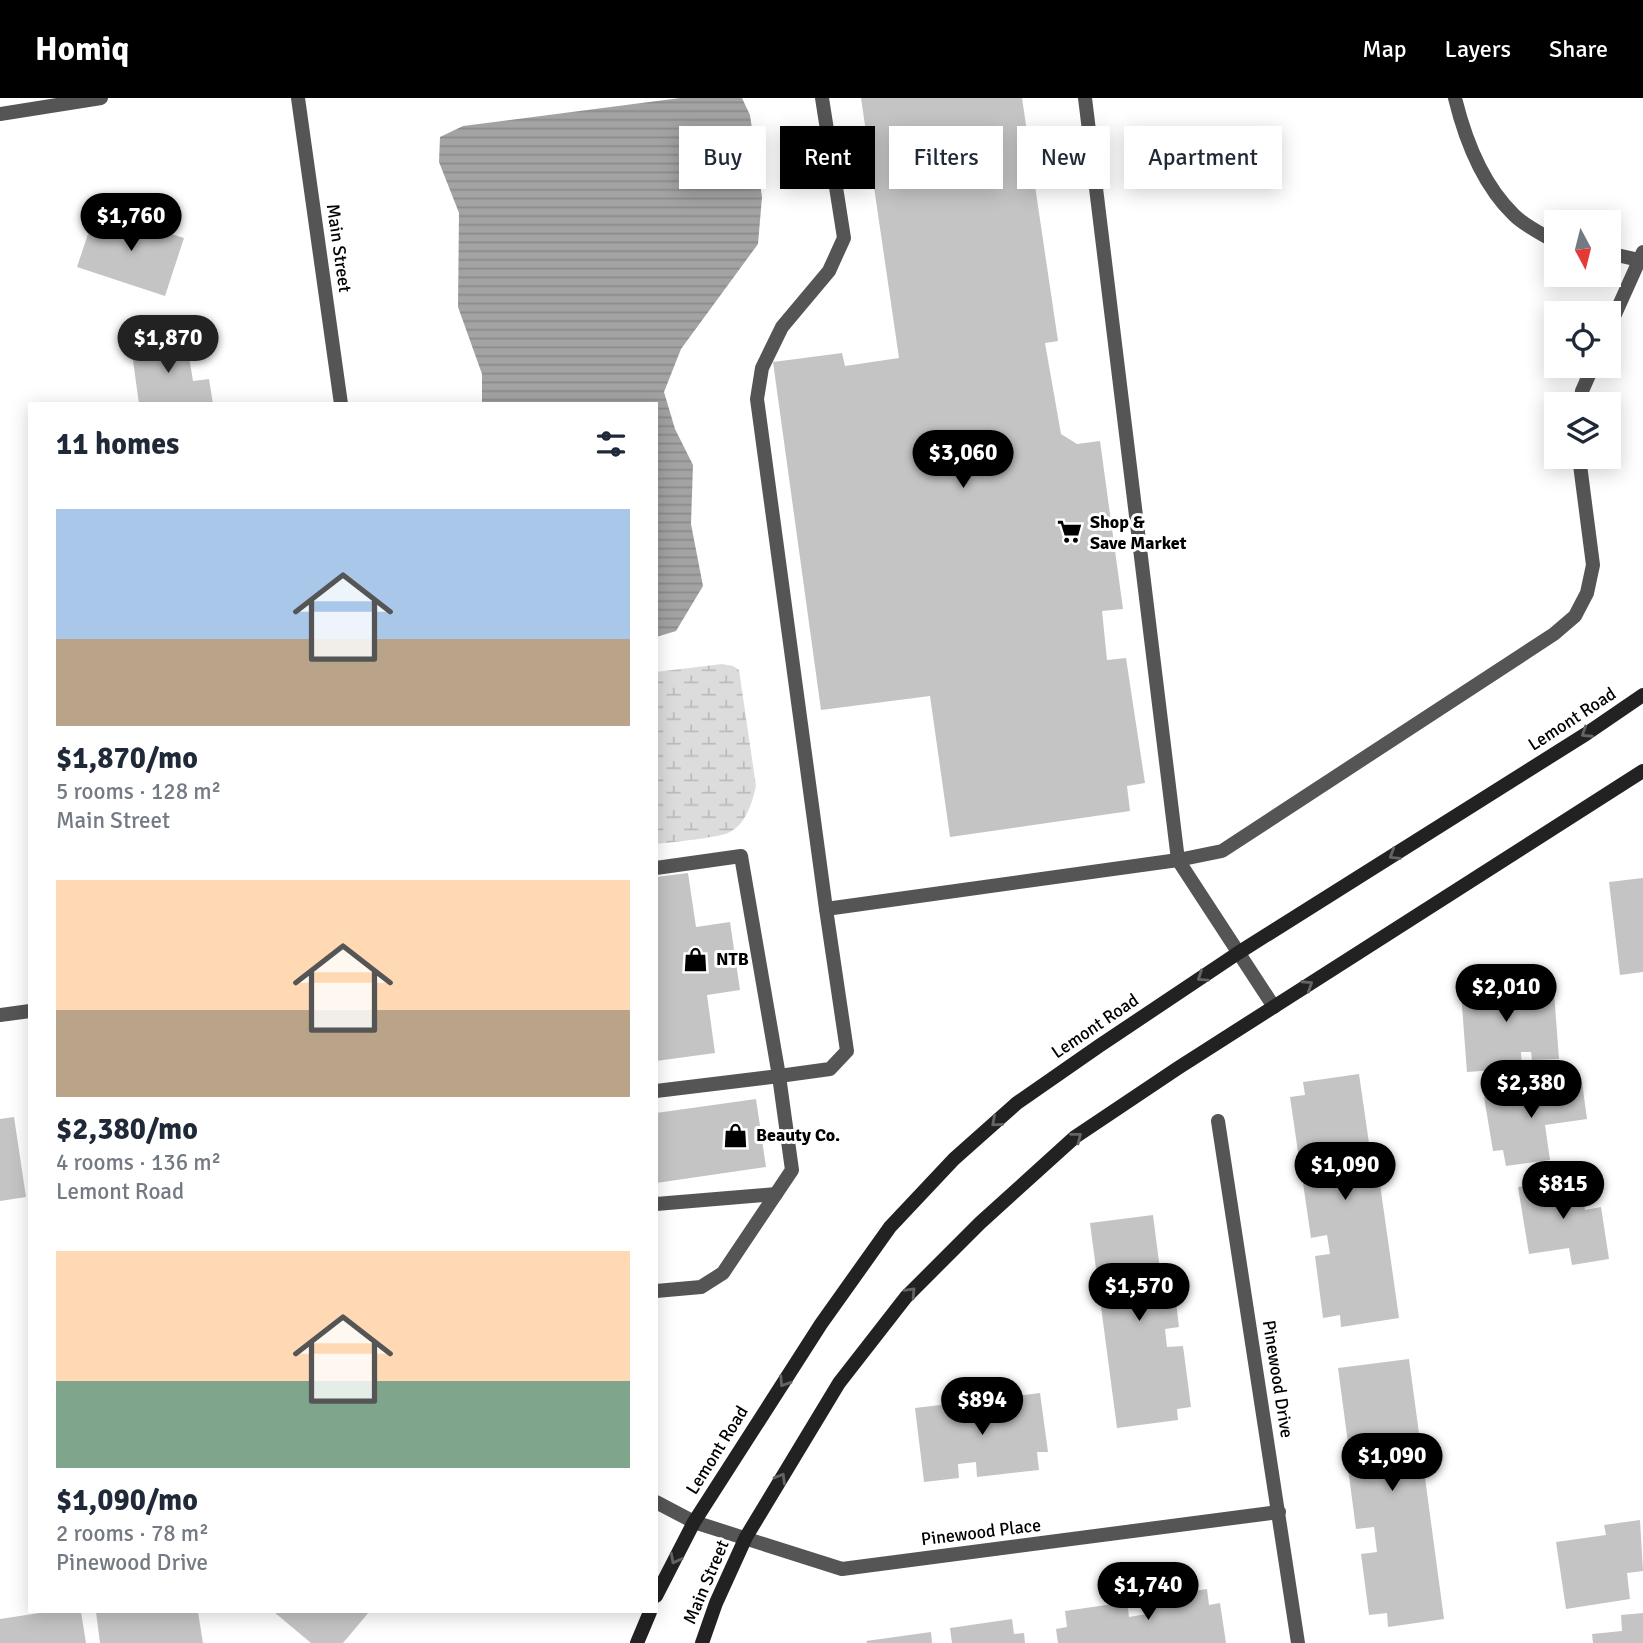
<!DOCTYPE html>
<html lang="en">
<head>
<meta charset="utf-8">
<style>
	:root { --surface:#fff; --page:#f2f2f3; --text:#1f2937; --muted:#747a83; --accent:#000 }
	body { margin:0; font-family:Signika,sans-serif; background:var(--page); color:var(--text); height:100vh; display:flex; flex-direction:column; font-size:26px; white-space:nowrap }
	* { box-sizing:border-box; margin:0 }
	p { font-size:23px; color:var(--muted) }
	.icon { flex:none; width:38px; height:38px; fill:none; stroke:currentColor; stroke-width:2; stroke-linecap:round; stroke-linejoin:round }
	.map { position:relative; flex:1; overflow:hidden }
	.side { position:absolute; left:28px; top:304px; width:630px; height:1211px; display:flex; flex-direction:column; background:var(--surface); border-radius:0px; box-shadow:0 4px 18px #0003 }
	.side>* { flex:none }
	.guide { position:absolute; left:679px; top:28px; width:665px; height:63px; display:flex; gap:14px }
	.needle { width:46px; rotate:173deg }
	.buttons { position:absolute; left:1544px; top:112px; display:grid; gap:14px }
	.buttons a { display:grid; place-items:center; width:77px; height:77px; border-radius:0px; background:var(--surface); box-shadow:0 4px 18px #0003; font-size:35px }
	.price { position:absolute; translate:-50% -60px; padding:0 16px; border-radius:24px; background:var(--accent); color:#fff; font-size:23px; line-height:46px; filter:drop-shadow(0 2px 4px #0008) }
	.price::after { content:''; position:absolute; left:50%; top:42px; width:21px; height:16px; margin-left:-10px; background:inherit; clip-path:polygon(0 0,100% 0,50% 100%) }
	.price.active { background:#222; color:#fff }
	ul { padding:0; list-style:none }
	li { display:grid; align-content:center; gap:14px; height:371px; padding:0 28px }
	li span { display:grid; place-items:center; height:217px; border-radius:0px; color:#555 }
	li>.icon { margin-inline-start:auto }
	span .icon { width:126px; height:126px; fill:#fffc; stroke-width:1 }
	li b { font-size:30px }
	h2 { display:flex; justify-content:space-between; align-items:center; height:84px; padding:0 28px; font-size:30px }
	.pill { padding:0 24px; border-radius:0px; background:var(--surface); box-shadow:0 4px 18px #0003; font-size:24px; line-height:63px }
	.pill.active { background:var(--accent); color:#fff }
	header { display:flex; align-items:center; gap:42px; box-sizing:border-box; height:98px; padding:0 35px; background:var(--accent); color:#fff }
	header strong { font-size:33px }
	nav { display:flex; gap:38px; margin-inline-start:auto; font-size:24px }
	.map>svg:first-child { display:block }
	.wetland { fill:url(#wetland-marsh) }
	.water { fill:url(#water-rules) }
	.building { fill:#c4c4c4 }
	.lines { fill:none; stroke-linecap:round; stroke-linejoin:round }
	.lane { stroke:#555; stroke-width:14 }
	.street { stroke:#555; stroke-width:14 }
	.secondary { stroke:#222; stroke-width:14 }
	.oneway { stroke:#646464 }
	.labels { text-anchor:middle; stroke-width:6; stroke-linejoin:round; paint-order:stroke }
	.street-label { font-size:18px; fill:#000; stroke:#fff }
	.poi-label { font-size:18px; font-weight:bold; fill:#000; stroke:#fff; text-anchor:start }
</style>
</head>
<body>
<header>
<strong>Homiq</strong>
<nav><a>Map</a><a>Layers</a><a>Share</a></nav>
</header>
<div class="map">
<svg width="1643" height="1545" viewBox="0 0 1643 1545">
	<defs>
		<pattern id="wetland-marsh" width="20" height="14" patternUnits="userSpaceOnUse" patternTransform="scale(1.75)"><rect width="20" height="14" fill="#dcdcdc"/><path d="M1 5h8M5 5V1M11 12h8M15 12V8" fill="none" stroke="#bbb"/></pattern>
		<pattern id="water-rules" width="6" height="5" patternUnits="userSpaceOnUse" patternTransform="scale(1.75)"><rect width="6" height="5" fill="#a3a3a3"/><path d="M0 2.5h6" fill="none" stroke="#8b8b8b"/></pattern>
	</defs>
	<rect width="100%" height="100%" fill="#fff"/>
	<!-- wetland -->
	<path class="wetland" d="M722,566L733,568L739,572L756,688C752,705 746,727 728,735C716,740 673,744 656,746V574Z"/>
	<!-- water -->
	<path class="water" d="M680,0H742L750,17L762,99L758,146L681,251L664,294L675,331L693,367L691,426L703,488L676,533L656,539V306H482V276L458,209L459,115L439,64L440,39L463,28Z"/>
	<!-- building -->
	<g class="building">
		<path d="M861,0H1022L1058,243L1045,245L1061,336L1077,346L1100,343L1123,511L1102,513L1107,562L1126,560L1145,685L1127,688L1130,713L950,739L930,598L821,612L773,264L842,255L845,268L899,260Z"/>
		<path d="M96,112L184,140L165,198L77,169Z"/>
		<path d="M186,240L193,283L209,281L213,306H139L131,248Z"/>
		<path d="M688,775L696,829L730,824L740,892L707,897L715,955L656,963V779Z"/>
		<path d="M1643,780V874L1620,877L1609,784Z"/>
		<path d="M1520,878L1522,896L1554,894L1559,961L1532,962L1531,954H1521L1522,970L1467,974L1460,882Z"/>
		<path d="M1359,976L1371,1059L1376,1058L1399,1220L1341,1229L1340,1217L1323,1220L1315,1158L1330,1156L1327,1137L1311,1140L1302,1078L1318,1076L1315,1058L1299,1061L1290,999L1305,997L1303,984Z"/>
		<path d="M1582,984L1587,1021L1545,1027L1550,1062L1506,1068L1503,1052L1493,1053L1484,999Z"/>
		<path d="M756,1001L766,1069L656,1085V1015Z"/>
		<path d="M14,1019L26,1099L0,1103V1021Z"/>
		<path d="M1580,1079L1585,1112L1601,1109L1609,1161L1572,1167L1569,1150L1529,1156L1518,1089Z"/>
		<path d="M1153,1117L1160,1172L1172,1170L1179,1229L1165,1231L1167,1249L1183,1248L1191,1309L1177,1311L1178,1322L1117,1330L1090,1125Z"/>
		<path d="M1409,1261L1444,1521L1388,1529L1387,1515L1369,1517L1361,1456L1377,1454L1374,1429L1356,1431L1348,1370L1365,1368L1361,1343L1348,1345L1338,1270Z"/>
		<path d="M1040,1295L1048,1354H1037L1039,1372L977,1379L976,1364L958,1366L959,1380L924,1384L915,1310Z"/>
		<path d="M1640,1422L1643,1473L1627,1475L1630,1501L1566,1511L1556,1444L1606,1437L1604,1427Z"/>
		<path d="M1207,1491L1209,1507L1220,1505L1226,1545H1058L1056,1531L1067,1529L1065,1513L1127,1504L1129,1519L1147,1516L1145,1500Z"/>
		<path d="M46,1514H81L86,1545H0V1521Z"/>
		<path d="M96,1514H198L203,1545H100Z"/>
		<path d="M274,1514H369L343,1545H311Z"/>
		<path d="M1643,1515V1545H1593L1592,1536L1622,1533L1621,1517Z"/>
		<path d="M1012,1521L1014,1536L1024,1535L1025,1545H952L950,1530Z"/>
		<path d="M931,1534L932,1545H867L866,1543Z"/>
	</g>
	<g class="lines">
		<!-- lane -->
		<g class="lane">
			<path d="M822,0L844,140L829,173L782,229L762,270L757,301L826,811L1178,762L1222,753L1554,536L1575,518L1587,495L1593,467L1579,359"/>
			<path d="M1085,0L1178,762L1274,909"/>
			<path d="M1455,0C1465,41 1483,87 1514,117C1525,128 1542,136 1556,144"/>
			<path d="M1608,155L1639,162"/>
			<path d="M1608,232L1643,154"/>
			<path d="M1580,306L1582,293L1593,268"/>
			<path d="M656,770L741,758L779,978L830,971L847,953L826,811"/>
			<path d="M656,993L779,978L792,1072L723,1175L701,1189L656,1193"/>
			<path d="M656,1106L776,1096"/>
		</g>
		<!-- street -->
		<g class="street">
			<path d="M298,0L341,306"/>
			<path d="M0,16L101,0"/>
			<path d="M0,917L30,913"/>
			<path d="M1218,1023L1298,1545"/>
			<path d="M656,1404L694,1424L842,1471L1279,1414"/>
		</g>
		<!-- secondary -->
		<g class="secondary">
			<path d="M656,1498L694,1424L821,1226L890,1129L954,1061L1017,1005L1099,948L1238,855L1586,636L1643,597"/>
			<path d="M637,1545L650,1514"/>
			<path d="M702,1545L716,1505L746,1439L839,1285L906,1199L980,1125L1075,1039L1178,970L1643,673"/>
		</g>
	</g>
	<!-- one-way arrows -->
	<defs><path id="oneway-chevron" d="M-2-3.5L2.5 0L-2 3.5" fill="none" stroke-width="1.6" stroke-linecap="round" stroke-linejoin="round" transform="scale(1.75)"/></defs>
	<g class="oneway">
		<use href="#oneway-chevron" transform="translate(1586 635) rotate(147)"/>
		<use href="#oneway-chevron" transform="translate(1394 757) rotate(148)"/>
		<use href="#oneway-chevron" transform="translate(1202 879) rotate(146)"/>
		<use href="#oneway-chevron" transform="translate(1308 887) rotate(-33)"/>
		<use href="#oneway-chevron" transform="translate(996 1024) rotate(139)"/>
		<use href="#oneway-chevron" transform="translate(1077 1039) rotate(-38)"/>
		<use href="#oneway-chevron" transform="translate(911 1194) rotate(-47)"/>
		<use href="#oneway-chevron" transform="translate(784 1284) rotate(123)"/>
		<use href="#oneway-chevron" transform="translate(781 1380) rotate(-59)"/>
		<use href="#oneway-chevron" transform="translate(675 1461) rotate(118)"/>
	</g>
	<!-- icons -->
	<defs>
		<symbol id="supermarket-bare" viewBox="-9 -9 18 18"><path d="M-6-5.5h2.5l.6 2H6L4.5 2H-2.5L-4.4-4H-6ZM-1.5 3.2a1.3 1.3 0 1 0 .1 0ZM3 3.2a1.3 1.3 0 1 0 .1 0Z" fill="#000" stroke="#fff" stroke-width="2.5" paint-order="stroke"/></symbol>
		<symbol id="shop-bare" viewBox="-9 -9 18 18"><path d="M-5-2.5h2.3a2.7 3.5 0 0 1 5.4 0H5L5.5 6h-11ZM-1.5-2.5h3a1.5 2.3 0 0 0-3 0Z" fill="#000" stroke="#fff" stroke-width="2.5" paint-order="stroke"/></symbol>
	</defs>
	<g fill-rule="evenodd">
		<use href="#supermarket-bare" x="1052" y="416" width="35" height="35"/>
		<use href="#shop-bare" x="678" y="844" width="35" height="35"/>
		<use href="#shop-bare" x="718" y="1020" width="35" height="35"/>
	</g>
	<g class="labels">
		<!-- street labels -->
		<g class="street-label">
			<text transform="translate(339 150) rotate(82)" y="6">Main Street</text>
			<text transform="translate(1572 621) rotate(-33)" y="6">Lemont Road</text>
			<text transform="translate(1095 928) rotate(-34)" y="6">Lemont Road</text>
			<text transform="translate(1278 1281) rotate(81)" y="6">Pinewood Drive</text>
			<text transform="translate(717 1352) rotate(-58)" y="6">Lemont Road</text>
			<text transform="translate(981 1434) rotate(-7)" y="6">Pinewood Place</text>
			<text transform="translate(706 1484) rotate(-67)" y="6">Main Street</text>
		</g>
		<!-- poi labels -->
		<g class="poi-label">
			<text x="1090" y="430">Shop &amp;<tspan x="1090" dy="21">Save Market</tspan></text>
			<text x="716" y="867">NTB</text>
			<text x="756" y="1043">Beauty Co.</text>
		</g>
	</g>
</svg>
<div class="buttons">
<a><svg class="needle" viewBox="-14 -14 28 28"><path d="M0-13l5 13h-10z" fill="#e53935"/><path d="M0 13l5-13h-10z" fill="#747a83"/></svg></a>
<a><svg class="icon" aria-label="locate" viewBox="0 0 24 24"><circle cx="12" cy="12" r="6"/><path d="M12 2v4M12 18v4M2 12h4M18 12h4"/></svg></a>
<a><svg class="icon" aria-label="layers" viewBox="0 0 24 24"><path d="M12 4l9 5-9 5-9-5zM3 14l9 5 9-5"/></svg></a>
</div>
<b class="price" style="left:131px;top:155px">$1,760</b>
<b class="price active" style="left:168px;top:277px">$1,870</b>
<b class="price" style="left:963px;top:392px">$3,060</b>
<b class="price" style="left:1506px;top:926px">$2,010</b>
<b class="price" style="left:1531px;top:1022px">$2,380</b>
<b class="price" style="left:1345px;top:1104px">$1,090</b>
<b class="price" style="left:1563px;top:1123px">$815</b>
<b class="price" style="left:1139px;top:1225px">$1,570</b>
<b class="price" style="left:982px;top:1339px">$894</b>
<b class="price" style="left:1392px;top:1395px">$1,090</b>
<b class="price" style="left:1148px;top:1524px">$1,740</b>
<div class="guide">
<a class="pill">Buy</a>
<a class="pill active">Rent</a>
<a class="pill">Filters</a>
<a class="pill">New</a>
<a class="pill">Apartment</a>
</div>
<section class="side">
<h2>11 homes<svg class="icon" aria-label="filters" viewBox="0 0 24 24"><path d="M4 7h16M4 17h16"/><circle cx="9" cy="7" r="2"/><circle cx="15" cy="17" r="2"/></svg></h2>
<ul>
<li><span style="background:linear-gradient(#a9c7e8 60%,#b9a48a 0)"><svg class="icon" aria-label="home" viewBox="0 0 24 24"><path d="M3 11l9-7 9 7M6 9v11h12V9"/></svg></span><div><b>$1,870/mo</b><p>5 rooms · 128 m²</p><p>Main Street</p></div></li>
<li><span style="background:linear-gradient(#ffd9b3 60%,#b9a48a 0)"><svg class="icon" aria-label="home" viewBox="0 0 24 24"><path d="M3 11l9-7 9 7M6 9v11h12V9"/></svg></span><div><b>$2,380/mo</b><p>4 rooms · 136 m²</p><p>Lemont Road</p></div></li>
<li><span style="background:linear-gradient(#ffd9b3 60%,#7fa58c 0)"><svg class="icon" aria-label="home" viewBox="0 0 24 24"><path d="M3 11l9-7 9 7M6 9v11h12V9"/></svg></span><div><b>$1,090/mo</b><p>2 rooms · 78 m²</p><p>Pinewood Drive</p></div></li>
</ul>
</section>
</div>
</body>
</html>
